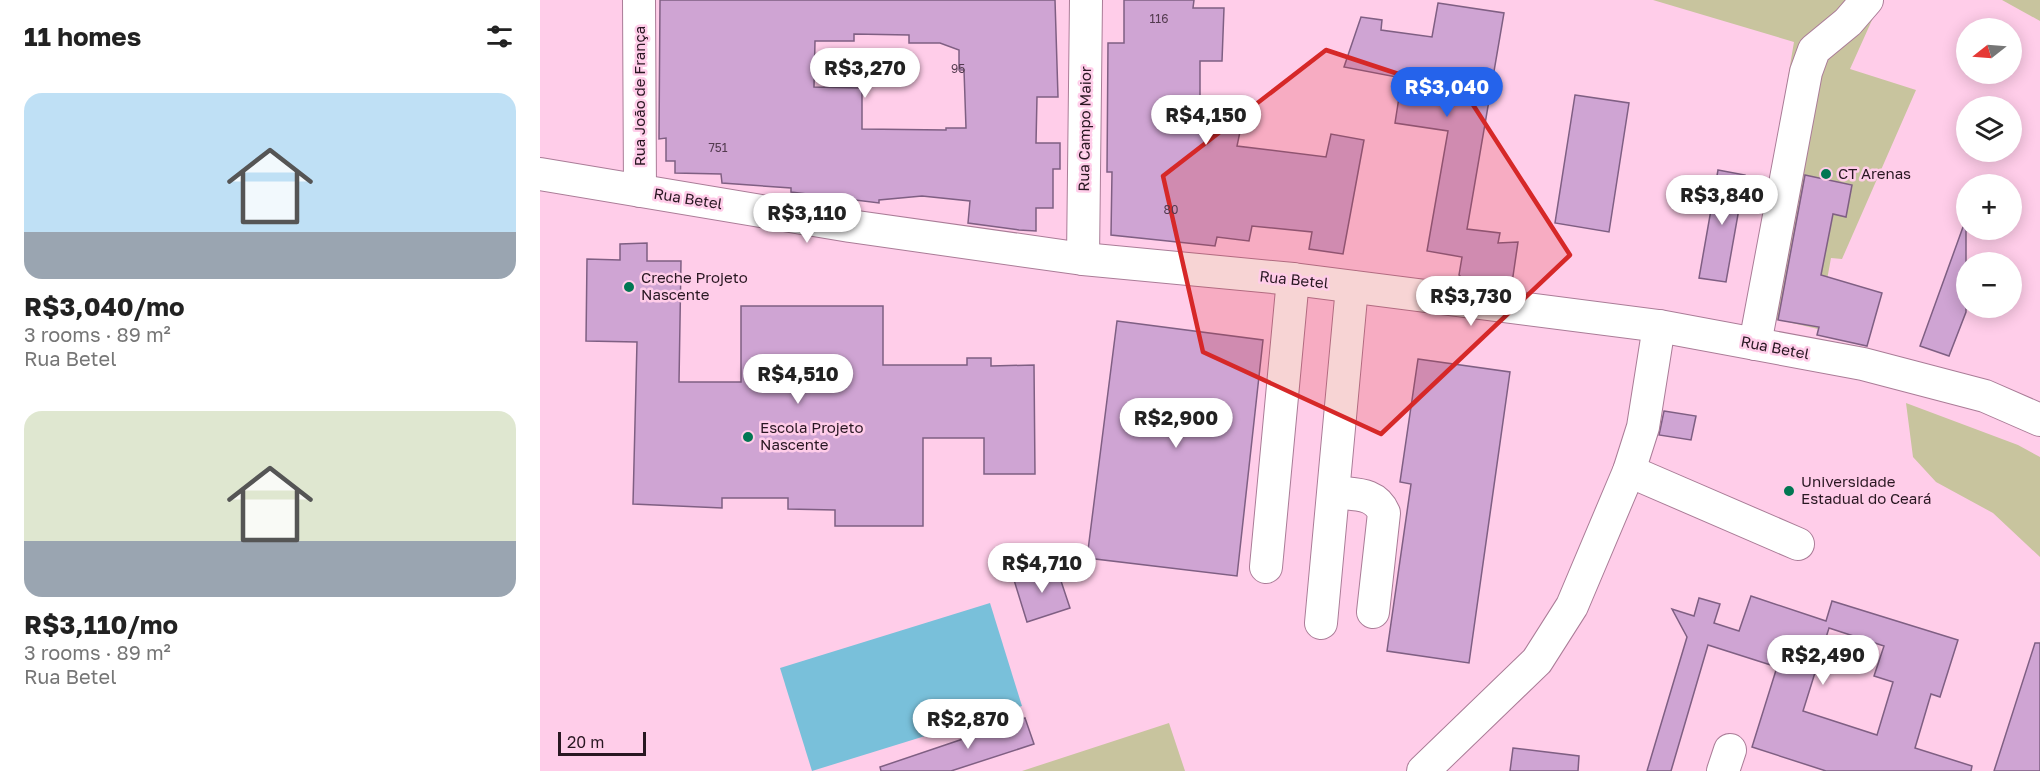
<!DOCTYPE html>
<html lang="en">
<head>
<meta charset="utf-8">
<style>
	:root { --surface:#fff; --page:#f2f2f2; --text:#222; --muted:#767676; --accent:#2563eb }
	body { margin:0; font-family:"Golos Text",sans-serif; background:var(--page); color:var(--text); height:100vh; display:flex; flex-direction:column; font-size:22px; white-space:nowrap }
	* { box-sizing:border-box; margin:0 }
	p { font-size:20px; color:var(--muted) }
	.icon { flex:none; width:33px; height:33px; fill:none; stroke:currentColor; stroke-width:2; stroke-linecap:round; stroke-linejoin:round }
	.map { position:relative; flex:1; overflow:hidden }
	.panel { display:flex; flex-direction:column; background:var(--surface); width:540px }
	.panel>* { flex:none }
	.needle { width:39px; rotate:253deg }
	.controls { position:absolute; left:1416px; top:18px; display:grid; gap:12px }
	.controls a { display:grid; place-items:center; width:66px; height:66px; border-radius:50%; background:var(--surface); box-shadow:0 3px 15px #0003; font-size:30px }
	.scale { position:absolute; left:18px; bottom:15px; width:88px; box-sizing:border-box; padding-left:6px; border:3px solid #291722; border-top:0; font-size:16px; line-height:21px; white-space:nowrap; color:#291722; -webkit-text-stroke:4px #ffcde9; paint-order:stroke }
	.price { position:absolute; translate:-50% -51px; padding:0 14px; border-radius:21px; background:#fff; color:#222; font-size:20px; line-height:39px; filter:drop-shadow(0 2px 3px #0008) }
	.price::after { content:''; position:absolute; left:50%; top:36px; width:18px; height:14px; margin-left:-9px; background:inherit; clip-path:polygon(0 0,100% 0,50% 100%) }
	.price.active { background:var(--accent); color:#fff }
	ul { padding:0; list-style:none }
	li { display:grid; align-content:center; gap:12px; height:318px; padding:0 24px }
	li span { display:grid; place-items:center; height:186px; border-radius:18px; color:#555 }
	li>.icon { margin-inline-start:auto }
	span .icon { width:108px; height:108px; fill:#fffc; stroke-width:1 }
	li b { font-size:26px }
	h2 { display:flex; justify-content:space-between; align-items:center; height:72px; padding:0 24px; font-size:26px }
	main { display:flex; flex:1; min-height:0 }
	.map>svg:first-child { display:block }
	.green { fill:#c8c49e }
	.water { fill:#79c0da }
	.building { fill:#cfa4d3; stroke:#7f5f83; stroke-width:1.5; fill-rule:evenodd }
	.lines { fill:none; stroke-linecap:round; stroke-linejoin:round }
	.minor-casing { stroke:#aa7c97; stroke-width:34 }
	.minor { stroke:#fff; stroke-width:32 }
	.marked { fill:#d62828; fill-opacity:0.2; stroke:#d62828; stroke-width:4.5; stroke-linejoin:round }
	.poi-dot { fill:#017752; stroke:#ffcde9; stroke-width:2 }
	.labels { text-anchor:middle; stroke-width:5; stroke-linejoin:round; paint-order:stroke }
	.number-label { font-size:12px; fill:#523a4e }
	.street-label { font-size:15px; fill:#291722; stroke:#ffcde9 }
	.poi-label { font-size:15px; fill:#291722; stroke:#ffcde9; text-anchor:start }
</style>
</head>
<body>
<main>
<section class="panel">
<h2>11 homes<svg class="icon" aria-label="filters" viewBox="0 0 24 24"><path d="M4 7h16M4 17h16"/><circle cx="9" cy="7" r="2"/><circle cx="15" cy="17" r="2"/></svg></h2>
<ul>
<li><span style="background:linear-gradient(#bfe0f5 75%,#9aa5b1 0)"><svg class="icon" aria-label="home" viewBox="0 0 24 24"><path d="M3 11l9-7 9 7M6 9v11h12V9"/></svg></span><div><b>R$3,040/mo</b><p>3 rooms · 89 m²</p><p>Rua Betel</p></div></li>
<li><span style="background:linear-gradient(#dfe7d0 70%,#9aa5b1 0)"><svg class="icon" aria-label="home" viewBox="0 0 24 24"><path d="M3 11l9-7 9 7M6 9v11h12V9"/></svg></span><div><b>R$3,110/mo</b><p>3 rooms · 89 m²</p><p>Rua Betel</p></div></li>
</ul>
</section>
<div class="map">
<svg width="1500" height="771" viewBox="0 0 1500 771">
	<rect width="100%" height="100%" fill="#ffcde9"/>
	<!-- green -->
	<g class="green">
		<path d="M1113,0H1341L1310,69L1376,90L1302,259L1291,258L1278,329L1208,313L1254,42Z"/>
		<path d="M1462,0H1500V21Z"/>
		<path d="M1366,403L1478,445L1500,457V557L1453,513L1396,482L1373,457Z"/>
		<path d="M629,723L645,771H482Z"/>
	</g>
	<!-- water -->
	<path class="water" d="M450,603L482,706L272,771L240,668Z"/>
	<!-- building -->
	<g class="building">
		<path d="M120,0H515L518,97H497L496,143H520V169H513V208H496V231L479,230L428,223L430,201L382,196L339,200V203L251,192V188L182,183L181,174L135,173V161H126V138L119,139ZM314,34L369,35V43H400L419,50V70H424L426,128H406V130L322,129V88L274,87L275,41H314Z"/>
		<path d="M584,0H654L653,8H684L682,61H660V127H701L697,146L786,157L791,134L824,140L803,254L769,249L772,232L712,226L709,241L677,237L675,246L571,235L572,172H567L568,43H584Z"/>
		<path d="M898,3L964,13L927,229L960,233L958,243L978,242L972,283L922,278L919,275L922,257L887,251L908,131L855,123L862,78L804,67L821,17L842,20L841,30L892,37Z"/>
		<path d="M1035,95L1089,103L1069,232L1015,223Z"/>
		<path d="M1178,170L1205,175L1186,282L1159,278Z"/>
		<path d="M1265,175L1312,185L1306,217L1293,214L1281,275L1342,293L1327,346L1277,335L1279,327L1238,320Z"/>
		<path d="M1423,227H1426V312L1409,356L1380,346Z"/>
		<path d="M107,243V261H141L139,382H201V306H343V365H427V358H451V366L494,365L495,474H444V438H383V526H295V510L248,509V498H182V508L93,504L97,342L46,341L47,259L80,260V244Z"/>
		<path d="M577,321L723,340L697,576L547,558Z"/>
		<path d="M878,359L970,372L929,663L847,651L871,484L860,482Z"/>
		<path d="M1124,411L1156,416L1151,440L1119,435Z"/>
		<path d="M516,566L530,608L487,622L474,580Z"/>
		<path d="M1211,596L1286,621L1292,601L1418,640L1400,697L1391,694L1375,748L1432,766L1431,771H1286L1212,747L1237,667L1168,645L1131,771H1107L1147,637L1132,609L1154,616L1159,598L1180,604L1174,623L1199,631ZM1289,628L1344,646L1334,676L1353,682L1337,735L1263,711Z"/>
		<path d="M1495,643H1500V771H1454Z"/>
		<path d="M485,718L494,744L411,771H341L340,767Z"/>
		<path d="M973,748L1039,756L1038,771H970Z"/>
	</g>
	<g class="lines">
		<defs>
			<g id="minor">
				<path d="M99,0L100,191"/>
				<path d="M0,174L310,226L543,259L753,279L1119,326L1323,364L1445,396L1500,420"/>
				<path d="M543,259L546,0"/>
				<path d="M1215,344L1266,72L1274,50L1308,22L1327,0"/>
				<path d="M1089,471L1258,544"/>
				<path d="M795,492C815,495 835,492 844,513L833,612"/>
				<path d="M726,567L753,279"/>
				<path d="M781,623L812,287"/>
				<path d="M883,771L997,661L1032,606L1089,471L1103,427L1119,326"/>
				<path d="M1183,771L1190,750"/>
			</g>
		</defs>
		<!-- minor casing -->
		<use href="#minor" class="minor-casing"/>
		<!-- minor -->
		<use href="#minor" class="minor"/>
	</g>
	<!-- marked area -->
	<path class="marked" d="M786,50L928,97L1030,255L841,434L663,352L623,176Z"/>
	<!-- markers -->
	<g class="poi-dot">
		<circle cx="1286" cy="174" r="6"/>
		<circle cx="89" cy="287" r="6"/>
		<circle cx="208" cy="437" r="6"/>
		<circle cx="1249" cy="491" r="6"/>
	</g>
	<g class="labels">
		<!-- number labels -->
		<g class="number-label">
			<text x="619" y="23">116</text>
			<text x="418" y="73">95</text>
			<text x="178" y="152">751</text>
			<text x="631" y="214">80</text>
		</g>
		<!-- street labels -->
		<g class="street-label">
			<text transform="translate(100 96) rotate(-90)" y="5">Rua João de França</text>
			<text transform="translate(545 129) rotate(-89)" y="5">Rua Campo Maior</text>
			<text transform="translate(148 199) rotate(9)" y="5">Rua Betel</text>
			<text transform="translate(754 280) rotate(6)" y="5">Rua Betel</text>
			<text transform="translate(1235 348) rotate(11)" y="5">Rua Betel</text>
		</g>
		<!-- poi labels -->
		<g class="poi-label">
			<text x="1298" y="179">CT Arenas</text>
			<text x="101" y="283">Creche Projeto<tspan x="101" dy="17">Nascente</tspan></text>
			<text x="220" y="433">Escola Projeto<tspan x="220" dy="17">Nascente</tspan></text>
			<text x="1261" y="487">Universidade<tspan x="1261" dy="17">Estadual do Ceará</tspan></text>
		</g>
	</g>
</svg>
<div class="controls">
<a><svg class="needle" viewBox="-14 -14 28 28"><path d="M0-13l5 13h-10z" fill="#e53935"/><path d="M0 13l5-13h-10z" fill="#767676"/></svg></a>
<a><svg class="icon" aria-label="layers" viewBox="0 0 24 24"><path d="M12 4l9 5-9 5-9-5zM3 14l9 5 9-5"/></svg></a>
<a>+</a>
<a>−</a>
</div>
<div class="scale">20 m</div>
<b class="price" style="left:325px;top:99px">R$3,270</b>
<b class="price active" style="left:907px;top:118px">R$3,040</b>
<b class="price" style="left:666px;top:146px">R$4,150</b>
<b class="price" style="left:1182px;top:226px">R$3,840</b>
<b class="price" style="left:267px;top:244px">R$3,110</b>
<b class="price" style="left:931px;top:327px">R$3,730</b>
<b class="price" style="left:258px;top:405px">R$4,510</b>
<b class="price" style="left:636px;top:449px">R$2,900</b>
<b class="price" style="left:502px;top:594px">R$4,710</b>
<b class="price" style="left:1283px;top:686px">R$2,490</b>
<b class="price" style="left:428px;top:750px">R$2,870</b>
</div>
</main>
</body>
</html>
